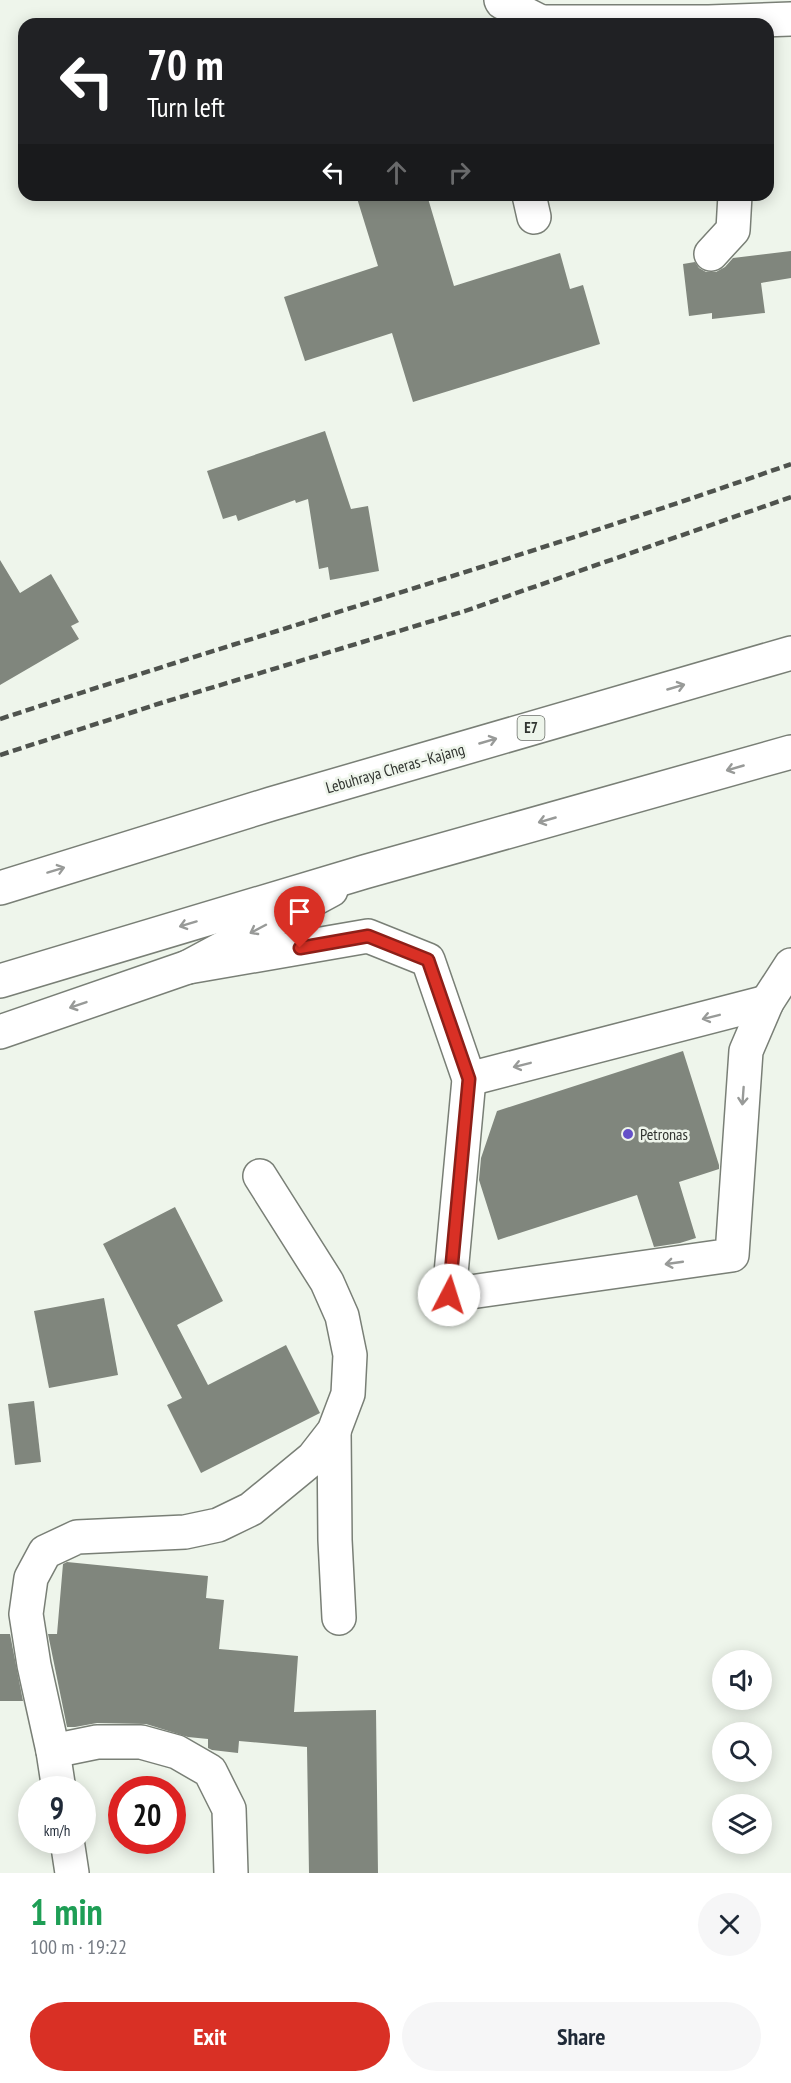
<!DOCTYPE html>
<html lang="en">
<head>
<meta charset="utf-8">
<style>
  :root { --surface:#fff; --page:#f6f6f7; --text:#1f2937; --muted:#747a83; --accent:#d93025 }
  body { margin:0; font-family:"PT Sans Narrow",sans-serif; background:var(--page); color:var(--text); height:100vh; display:flex; flex-direction:column; font-size:22px; white-space:nowrap }
  * { box-sizing:border-box; margin:0 }
  p { font-size:20px; color:var(--muted) }
  .icon { flex:none; width:33px; height:33px; fill:none; stroke:currentColor; stroke-width:2; stroke-linecap:round; stroke-linejoin:round }
  .map { position:relative; height:1873px; overflow:hidden }
  .sheet { display:flex; flex-direction:column; background:var(--surface); flex:1 }
  .sheet>* { flex:none }
  .banner { position:absolute; left:18px; top:18px; width:756px; height:183px; border-radius:18px; box-shadow:0 3px 15px #0003; background:#202124; color:#fff; overflow:hidden }
  .tools { position:absolute; left:712px; top:1650px; display:grid; gap:12px }
  .tools a { display:grid; place-items:center; width:60px; height:60px; border-radius:50%; background:var(--surface); box-shadow:0 3px 15px #0003; font-size:30px }
  .speed { position:absolute; left:18px; top:1776px; display:flex; gap:12px; font-size:30px; font-weight:700; text-align:center }
  .speed>* { display:grid; place-content:center; width:78px; height:78px; border-radius:50%; background:var(--surface); box-shadow:0 3px 15px #0003; line-height:1 }
  .speed small { font-size:15px; font-weight:400 }
  .speed .limit { border:9px solid #d22; background:#fff; color:#111 }
  .pin { position:absolute; display:grid; place-items:center; width:51px; height:51px; color:#fff; margin:-62px -26px; border-radius:50% 50% 50% 0; rotate:-45deg; box-shadow:0 0 6px #0007 }
  .pin .icon { rotate:45deg }
  .me { position:absolute; width:66px; margin:-33px; rotate:5deg; stroke-linejoin:round; filter:drop-shadow(0 0 4px #0008) }
  .turn { display:flex; align-items:center; gap:21px; height:126px; padding:0 30px; font-size:27px }
  .turn .icon { width:78px; height:78px; stroke-width:2.5 }
  .turn b { display:block; font-size:42px; line-height:51px }
  .lanes { display:flex; align-items:center; height:57px; padding:0 30px; background:#0003; justify-content:center; gap:30px; direction:ltr }
  .lanes .off { opacity:.35 }
  .round { display:grid; place-items:center; flex:none; width:63px; height:63px; border-radius:32px; background:var(--page) }
  .headline { display:flex; align-items:center; justify-content:space-between; height:102px; padding:0 30px }
  h1 { font-size:36px; font-weight:600; line-height:45px; color:#1e9e55 }
  .button { display:flex; gap:12px; margin-top:auto; padding:12px 30px }
  .button a { flex:1; height:69px; border-radius:36px; background:var(--accent); color:#fff; font-size:24px; font-weight:600; line-height:69px; text-align:center }
  .button a+a { background:var(--page); color:var(--text) }
  .map>svg:first-child { display:block }
  .building { fill:#80867d }
  .lines { fill:none; stroke-linecap:round; stroke-linejoin:round }
  .minor-casing { stroke:#797f76; stroke-width:36 }
  .highway-casing { stroke:#797f76; stroke-width:36 }
  .minor { stroke:#fff; stroke-width:33 }
  .highway { stroke:#fff; stroke-width:33 }
  .rail { stroke:#4f534e; stroke-width:4.5; stroke-dasharray:9 4.5; stroke-linecap:butt }
  .oneway { stroke:#989a98 }
  .route-casing { stroke:#8d1f18; stroke-width:15 }
  .route { stroke:#d93025; stroke-width:10 }
  .poi-dot { fill:#6451c9; stroke:#eef5eb; stroke-width:2 }
  .labels { text-anchor:middle; stroke-width:5; stroke-linejoin:round; paint-order:stroke }
  .shield { fill:#eef5eb; stroke:#6a6e68; stroke-width:1.5 }
  .shield-label { font-size:15px; font-weight:bold; fill:#313430 }
  .street-label { font-size:16px; fill:#313430; stroke:#eef5eb }
  .poi-label { font-size:16px; fill:#313430; stroke:#eef5eb; text-anchor:start }
</style>
</head>
<body>
<div class="map">
<svg width="791" height="1873" viewBox="0 0 791 1873">
  <rect width="100%" height="100%" fill="#eef5eb"/>
  <g class="building">
    <path d="M 356,195 L 427,195 L 454,286 L 560,253 L 570,289 L 583,285 L 600,344 L 413,402 L 392,333 L 305,361 L 284,297 L 378,266 Z"/>
    <path d="M 791,251 L 791,278 L 761,283 L 765,313 L 712,319 L 712,313 L 689,316 L 683,264 L 695,262 L 699,268 L 706,272 L 716,272 L 725,267 L 733,258 Z"/>
    <path d="M 325,431 L 351,509 L 368,506 L 379,571 L 330,580 L 328,567 L 319,569 L 308,499 L 296,503 L 295,500 L 238,521 L 236,515 L 223,519 L 207,471 Z"/>
    <path d="M 0,560 L 20,593 L 51,574 L 79,622 L 71,626 L 79,639 L 0,685 Z"/>
    <path d="M 683,1051 L 719,1165 L 719,1169 L 679,1182 L 696,1238 L 680,1243 L 654,1247 L 637,1195 L 498,1240 L 479,1180 L 481,1158 L 497,1111 Z"/>
    <path d="M 175,1207 L 223,1301 L 177,1325 L 208,1385 L 286,1345 L 320,1413 L 201,1473 L 167,1405 L 182,1398 L 103,1244 Z"/>
    <path d="M 104,1298 L 118,1375 L 49,1388 L 34,1311 Z"/>
    <path d="M 34,1401 L 41,1462 L 15,1465 L 8,1404 Z"/>
    <path d="M 67,1562 L 208,1576 L 206,1598 L 224,1600 L 219,1649 L 298,1656 L 294,1712 L 376,1710 L 378,1873 L 309,1873 L 307,1747 L 239,1741 L 238,1753 L 212,1750 L 208,1748 L 208,1739 L 188,1737 L 146,1724 L 97,1723 L 75,1727 L 67,1727 L 48,1634 L 57,1634 L 63,1564 Z"/>
    <path d="M 0,1634 L 10,1634 L 23,1701 L 0,1701 Z"/>
  </g>
  <g class="lines">
    <defs>
      <g id="minor">
        <path d="M 501,0 L 502,2 L 541,22 L 539,24"/>
        <path d="M 541,22 L 709,22 L 791,19"/>
        <path d="M 529,195 L 534,217"/>
        <path d="M 711,254 L 733,230 L 735,195"/>
        <path d="M 188,967 L 368,936 L 428,960 L 469,1079 L 449,1295 L 732,1255 L 746,1051 L 767,1002 L 791,965"/>
        <path d="M 0,1032 L 188,967 L 331,890"/>
        <path d="M 469,1079 L 767,1002"/>
        <path d="M 334,1431 L 335,1540 L 339,1618"/>
        <path d="M 53,1751 L 97,1742 L 141,1742 L 177,1752 L 210,1771 L 229,1809 L 231,1873"/>
        <path d="M 59,1790 L 53,1751 L 34,1665 L 26,1614 L 31,1578 L 45,1552 L 77,1537 L 185,1532 L 218,1525 L 251,1509 L 313,1458 L 334,1431 L 348,1394 L 350,1355 L 342,1316 L 327,1282 L 260,1176"/>
        <path d="M 67,1840 L 72,1873"/>
      </g>
      <g id="highway">
        <path d="M 0,888 L 271,804 L 791,653"/>
        <path d="M 0,981 L 364,872 L 791,752"/>
      </g>
    </defs>
    <use href="#minor" class="minor-casing"/>
    <use href="#highway" class="highway-casing"/>
    <use href="#minor" class="minor"/>
    <use href="#highway" class="highway"/>
    <g class="rail">
      <path d="M 0,719 C 263,633 530,556 791,464"/>
      <path d="M 0,755 L 161,703 L 465,611 L 791,497"/>
    </g>
  </g>
  <defs><path id="oneway-shaft" d="M-6 0H5M1.5-3L5.5 0L1.5 3" fill="none" stroke-width="1.6" stroke-linecap="round" stroke-linejoin="round" transform="scale(1.5)"/></defs>
  <g class="oneway">
    <use href="#oneway-shaft" transform="translate(676 687) rotate(-16)"/>
    <use href="#oneway-shaft" transform="translate(488 741) rotate(-16)"/>
    <use href="#oneway-shaft" transform="translate(735 768) rotate(164)"/>
    <use href="#oneway-shaft" transform="translate(547 820) rotate(164)"/>
    <use href="#oneway-shaft" transform="translate(56 870) rotate(-17)"/>
    <use href="#oneway-shaft" transform="translate(188 924) rotate(163)"/>
    <use href="#oneway-shaft" transform="translate(258 929) rotate(152)"/>
    <use href="#oneway-shaft" transform="translate(78 1005) rotate(161)"/>
    <use href="#oneway-shaft" transform="translate(711 1017) rotate(166)"/>
    <use href="#oneway-shaft" transform="translate(522 1065) rotate(166)"/>
    <use href="#oneway-shaft" transform="translate(743 1096) rotate(94)"/>
    <use href="#oneway-shaft" transform="translate(674 1263) rotate(172)"/>
  </g>
  <g class="lines">
    <defs>
      <path id="route" d="M 300,948 L 368,936 L 428,960 L 469,1079 L 449,1295"/>
    </defs>
    <use href="#route" class="route-casing"/>
    <use href="#route" class="route"/>
  </g>
  <circle class="poi-dot" cx="628" cy="1134" r="6"/>
  <g class="labels">
    <rect class="shield" x="517.5" y="716" width="27" height="24" rx="4.5"/>
    <g class="shield-label">
      <text x="531" y="733">E7</text>
    </g>
    <g class="street-label">
      <text transform="translate(395 768) rotate(-16)" y="6">Lebuhraya Cheras–Kajang</text>
    </g>
    <g class="poi-label">
      <text x="640" y="1140">Petronas</text>
    </g>
  </g>
</svg>
<div class="tools">
<a><svg class="icon" aria-label="sound" viewBox="0 0 24 24"><path d="M4 9h4l5-4v14l-5-4H4zM17 9q2 3 0 6"/></svg></a>
<a><svg class="icon" aria-label="search" viewBox="0 0 24 24"><circle cx="10" cy="10" r="6"/><path d="M15 15l6 6"/></svg></a>
<a><svg class="icon" aria-label="layers" viewBox="0 0 24 24"><path d="M12 4l9 5-9 5-9-5zM3 14l9 5 9-5"/></svg></a>
</div>
<div class="speed"><div>9<small>km/h</small></div><div class="limit">20</div></div>
<div class="pin" style="left:300px;top:948px;background:#d93025"><svg class="icon" aria-label="arrive" viewBox="0 0 24 24"><path d="M6 21V4h12l-3 4 3 4H6"/></svg></div>
<svg class="me" style="left:449px;top:1295px" viewBox="-20 -20 40 40"><circle r="19" fill="#fff"/><path d="M0-13L10 11 0 6-10 11z" fill="#d93025"/></svg>
<div class="banner">
<div class="turn"><svg class="icon" aria-label="left" viewBox="0 0 24 24"><path d="M17 20v-9H6M10 6l-5 5 5 5"/></svg><div><b>70 m</b>Turn left</div></div>
<div class="lanes"><svg class="icon" aria-label="left" viewBox="0 0 24 24"><path d="M17 20v-9H6M10 6l-5 5 5 5"/></svg><svg class="icon off" aria-label="ahead" viewBox="0 0 24 24"><path d="M12 20V5M6 11l6-6 6 6"/></svg><svg class="icon off" aria-label="right" viewBox="0 0 24 24"><path d="M7 20v-9h11M14 6l5 5-5 5"/></svg></div>
</div>
</div>
<section class="sheet">
<div class="headline"><div><h1>1 min</h1><p>100 m · 19:22</p></div><a class="round"><svg class="icon" aria-label="close" viewBox="0 0 24 24"><path d="M6 6l12 12M18 6L6 18"/></svg></a></div>
<div class="button"><a>Exit</a><a>Share</a></div>
</section>
</body>
</html>
